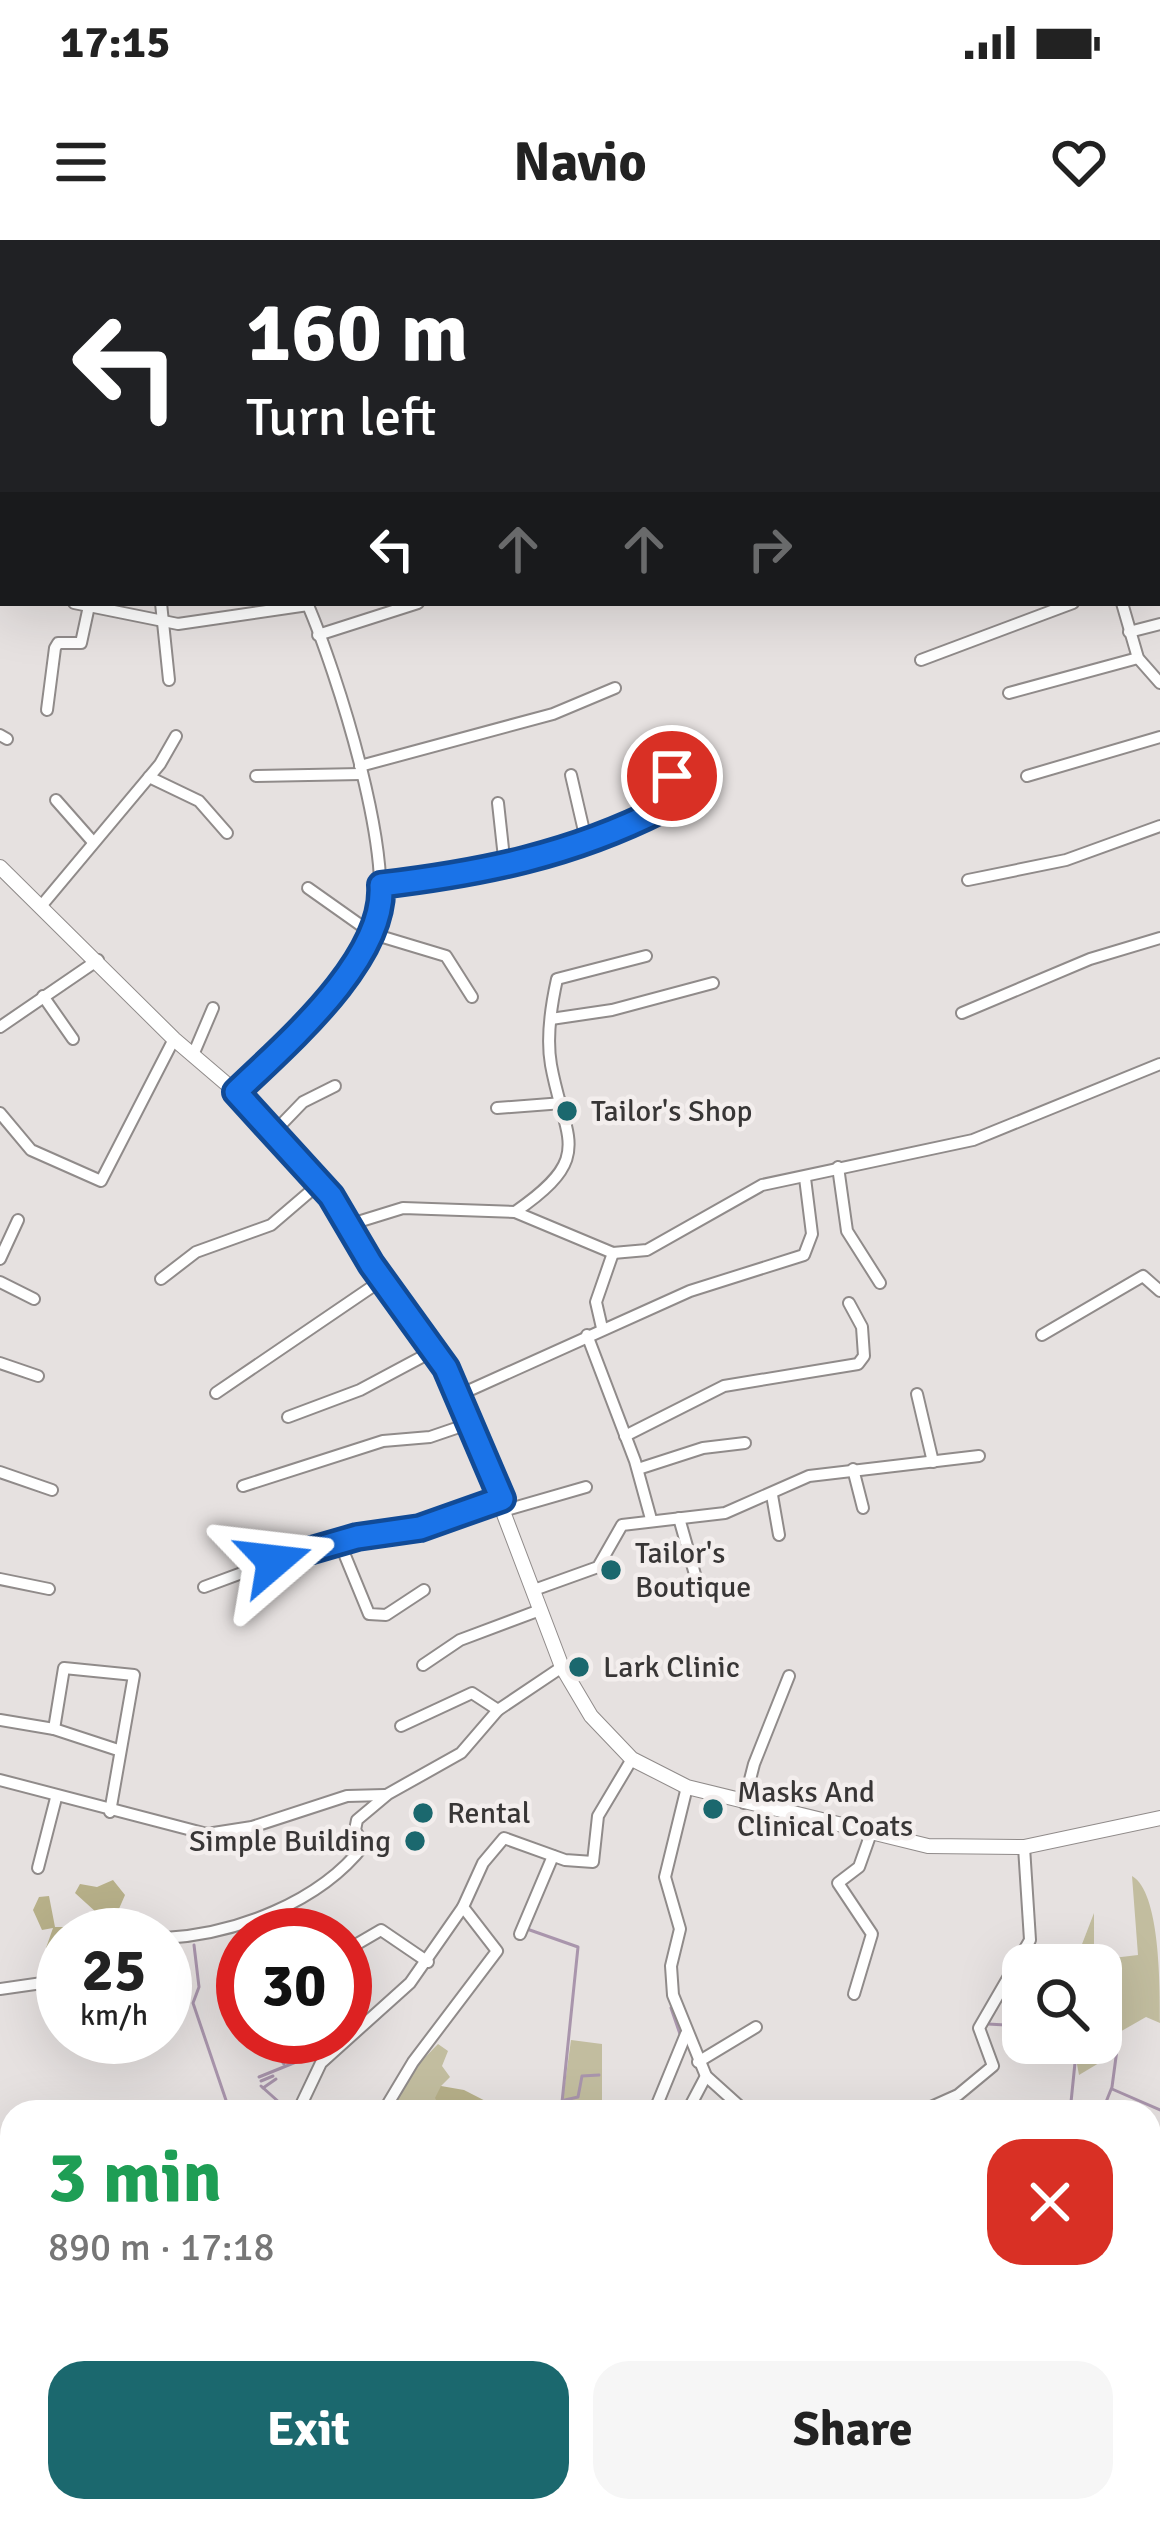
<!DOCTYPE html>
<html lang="en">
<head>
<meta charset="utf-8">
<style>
  :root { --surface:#fff; --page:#f6f6f6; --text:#222; --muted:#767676; --accent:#1b686e }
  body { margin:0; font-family:Signika,sans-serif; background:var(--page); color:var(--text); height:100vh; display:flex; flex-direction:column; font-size:45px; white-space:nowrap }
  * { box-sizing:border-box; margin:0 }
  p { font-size:39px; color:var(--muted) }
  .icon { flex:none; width:66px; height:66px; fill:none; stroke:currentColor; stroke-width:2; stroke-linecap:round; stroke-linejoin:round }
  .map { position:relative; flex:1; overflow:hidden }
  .panel { position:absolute; left:0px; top:1860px; width:1161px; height:423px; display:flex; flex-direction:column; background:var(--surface); border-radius:36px 36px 0 0; box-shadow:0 12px 48px #0002 }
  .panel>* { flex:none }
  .top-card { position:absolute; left:0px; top:0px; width:1161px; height:366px; box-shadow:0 12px 48px #0002; background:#202124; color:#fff; overflow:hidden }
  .buttons { position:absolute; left:1002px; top:1704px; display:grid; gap:24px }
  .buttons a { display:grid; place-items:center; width:120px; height:120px; border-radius:24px; background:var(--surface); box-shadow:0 12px 48px #0002; font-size:60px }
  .speed { position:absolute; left:36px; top:1668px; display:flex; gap:24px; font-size:60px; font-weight:700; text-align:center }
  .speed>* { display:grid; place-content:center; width:156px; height:156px; border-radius:50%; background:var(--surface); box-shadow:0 12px 48px #0002; line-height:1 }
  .speed small { font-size:30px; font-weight:400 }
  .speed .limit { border:18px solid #d22; background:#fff; color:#111 }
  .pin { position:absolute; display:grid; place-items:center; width:102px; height:102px; color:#fff; margin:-51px; border:6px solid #fff; border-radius:50%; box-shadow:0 3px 12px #0007 }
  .me { position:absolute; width:132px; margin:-66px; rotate:73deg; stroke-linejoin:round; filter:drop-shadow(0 0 9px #0008) }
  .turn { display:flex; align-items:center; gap:42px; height:252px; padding:0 48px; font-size:54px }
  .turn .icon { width:156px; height:156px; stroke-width:2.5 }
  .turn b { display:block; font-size:84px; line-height:102px }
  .lanes { display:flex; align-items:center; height:114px; padding:0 48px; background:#0003; justify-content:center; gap:60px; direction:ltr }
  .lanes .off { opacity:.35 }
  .round { display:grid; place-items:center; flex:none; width:126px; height:126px; border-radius:36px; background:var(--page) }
  .head { display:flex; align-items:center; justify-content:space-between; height:204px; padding:0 48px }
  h1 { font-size:72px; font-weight:700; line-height:90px; color:#1e9e55 }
  .cta { display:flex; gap:24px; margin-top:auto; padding:24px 48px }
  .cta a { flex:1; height:138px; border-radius:36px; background:var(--accent); color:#fff; font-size:48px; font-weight:700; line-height:138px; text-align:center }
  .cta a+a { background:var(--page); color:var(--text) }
  .status { display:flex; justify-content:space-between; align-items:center; height:84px; padding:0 60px; background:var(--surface); direction:ltr }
  .status svg { height:33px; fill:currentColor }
  header { display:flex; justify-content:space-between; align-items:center; height:156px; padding:0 48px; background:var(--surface); font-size:54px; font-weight:700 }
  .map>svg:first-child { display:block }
  .green { fill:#c2bd9f }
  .forest { fill:#b7b089 }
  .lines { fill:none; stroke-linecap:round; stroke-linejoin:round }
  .stream { stroke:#a995ac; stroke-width:3 }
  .street-casing { stroke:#908b8a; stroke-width:14 }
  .secondary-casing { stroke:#908b8a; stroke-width:16 }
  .street { stroke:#fff; stroke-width:10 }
  .secondary { stroke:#fff; stroke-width:14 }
  .route-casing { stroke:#114b97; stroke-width:30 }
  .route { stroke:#1a73e8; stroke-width:21 }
  .poi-dot { fill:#1b686e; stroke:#f3eeed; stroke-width:4.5 }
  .labels { text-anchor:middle; stroke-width:9; stroke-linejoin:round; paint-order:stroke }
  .poi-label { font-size:30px; fill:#383636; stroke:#f3eeed; text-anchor:start }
</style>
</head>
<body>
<div class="status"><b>17:15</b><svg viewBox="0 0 49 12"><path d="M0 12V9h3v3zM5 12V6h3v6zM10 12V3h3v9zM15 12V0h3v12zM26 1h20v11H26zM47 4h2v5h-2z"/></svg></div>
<header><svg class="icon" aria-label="menu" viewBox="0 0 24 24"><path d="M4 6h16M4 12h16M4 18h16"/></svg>Navio<svg class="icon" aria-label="heart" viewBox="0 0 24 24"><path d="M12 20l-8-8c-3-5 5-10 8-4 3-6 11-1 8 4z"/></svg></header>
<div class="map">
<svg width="1160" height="2282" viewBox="0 0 1160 2282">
  <rect width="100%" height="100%" fill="#e6e1e0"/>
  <g class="green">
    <path d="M 1132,1636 C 1160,1652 1160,1743 1160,1783 L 1146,1777 L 1111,1797 L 1104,1820 L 1079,1835 L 1073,1803 L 1101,1803 L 1101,1725 L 1074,1725 L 1094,1673 L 1094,1715 L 1106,1710 L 1113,1718 L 1138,1715 Z"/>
    <path d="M 571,1800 L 602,1804 L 602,1872 L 561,1872 Z"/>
    <path d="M 438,1804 L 448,1811 L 442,1826 L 450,1837 L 441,1846 L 460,1872 L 418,1872 L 396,1863 L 387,1872 L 411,1832 Z"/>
    <path d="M 0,2177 L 12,2182 L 12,2264 L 0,2256 Z"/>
    <path d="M 171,2271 L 267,2271 L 249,2277 L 251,2282 L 135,2282 Z"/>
    <path d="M 279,2271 L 604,2271 L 595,2282 L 289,2282 Z"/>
    <path d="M 669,2271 L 810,2271 L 805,2282 L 670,2282 Z"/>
    <path d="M 832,2271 L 1075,2271 L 1068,2282 L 829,2282 Z"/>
  </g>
  <g class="forest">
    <path d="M 113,1640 L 125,1655 L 115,1678 L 97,1673 L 75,1653 L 80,1644 L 97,1647 Z"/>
    <path d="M 49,1656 L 55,1687 L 112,1687 L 118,1695 L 63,1695 L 63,1712 L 46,1708 L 53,1688 L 42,1690 L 33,1670 L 39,1657 Z"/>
    <path d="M 441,1846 L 464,1850 L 507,1872 L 443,1872 L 435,1858 Z"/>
  </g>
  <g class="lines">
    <g class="stream">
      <path d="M 527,1689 L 578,1707 L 561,1872"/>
      <path d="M 194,1705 L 199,1747 L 193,1763 L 230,1872"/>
      <path d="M 671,1768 L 680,1794"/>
      <path d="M 988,1784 L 1023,1786"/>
      <path d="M 270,1806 L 284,1824"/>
      <path d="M 259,1837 L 301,1820 L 290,1802"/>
      <path d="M 261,1841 L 273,1836"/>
      <path d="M 261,1846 L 290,1872"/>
      <path d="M 263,1848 L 276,1839"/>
      <path d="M 1112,1849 L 1160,1870"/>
      <path d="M 565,1860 L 578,1857 L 582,1836 L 599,1835"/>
      <path d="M 1070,1872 L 1077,1803"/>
      <path d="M 1076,1872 L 1104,1865 L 1133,1872"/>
      <path d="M 1102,1872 L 1112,1847 L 1120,1787"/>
      <path d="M 1149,1882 L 1154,1885 L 1151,1905"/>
      <path d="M 629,2271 L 629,2282"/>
      <path d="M 635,2271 L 635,2282"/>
      <path d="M 640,2271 L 654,2282"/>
      <path d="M 650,2271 L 658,2278"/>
      <path d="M 658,2271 L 659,2271"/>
      <path d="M 669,2271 L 670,2282"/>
      <path d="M 273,2272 L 281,2282"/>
      <path d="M 257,2275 L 264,2282"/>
      <path d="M 261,2275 L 269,2282"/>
      <path d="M 271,2276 L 275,2282"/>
      <path d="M 253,2278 L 258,2282"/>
      <path d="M 283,2282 L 296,2274 L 308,2282"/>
      <path d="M 595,2282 L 604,2271"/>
      <path d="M 618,2282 L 622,2271"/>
      <path d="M 658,2282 L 664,2271"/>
    </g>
    <defs>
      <g id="street">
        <path d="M 161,0 L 163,3"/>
        <path d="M 770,3 L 777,0"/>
        <path d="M 926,3 L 932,0"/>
        <path d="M 0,14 L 3,17"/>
        <path d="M 1158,44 L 1160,43"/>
        <path d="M 1158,102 L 1160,101"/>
        <path d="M 1158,270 L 1160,268"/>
        <path d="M 1158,300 L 1160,303"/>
        <path d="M 1158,338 L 1160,335"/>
        <path d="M 0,347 L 3,347"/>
        <path d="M 74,363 L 178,384 L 308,365"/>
        <path d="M 161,363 L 169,440"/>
        <path d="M 1122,363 L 1138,418 L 1160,443"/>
        <path d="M 1129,392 L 1160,384"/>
        <path d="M 318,395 L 418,363"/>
        <path d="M 921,420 L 1073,363"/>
        <path d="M 1009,453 L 1138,418"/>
        <path d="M 47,470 L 55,408 L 58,403 L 81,403 L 89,366"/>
        <path d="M 0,495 L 7,499"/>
        <path d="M 360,526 L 553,474 L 615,448"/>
        <path d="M 571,535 L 587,604"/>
        <path d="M 256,536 L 361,534"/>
        <path d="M 1027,536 L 1160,497"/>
        <path d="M 149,537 L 199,561 L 227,593"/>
        <path d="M 56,560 L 93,602"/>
        <path d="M 498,563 L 505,627"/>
        <path d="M 968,640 L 1066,620 L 1160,586"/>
        <path d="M 381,645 C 482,633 571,615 662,569 L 676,530"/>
        <path d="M 308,648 L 373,694 L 446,716 L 472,757"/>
        <path d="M 42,665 L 160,524 L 176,496"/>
        <path d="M 43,756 L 73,799"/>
        <path d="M 962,773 L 1090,719 L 1160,698"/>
        <path d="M 551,779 L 612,770 L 713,743"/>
        <path d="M 0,787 L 98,720"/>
        <path d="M 193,815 L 213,768"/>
        <path d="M 236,852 C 276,814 353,742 374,693 C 401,630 335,427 307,363"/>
        <path d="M 497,868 L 563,863"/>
        <path d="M 0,873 L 31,910 L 101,941 L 174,799"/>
        <path d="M 274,892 L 303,862 L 335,846"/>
        <path d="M 838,927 L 847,991 L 880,1043"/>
        <path d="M 515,972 C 596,916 565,902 551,825 C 546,797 551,766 557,739 L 646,716"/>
        <path d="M 348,985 L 403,968 L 515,972 L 613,1013 L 647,1010 L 762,945 L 973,900 L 1160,824"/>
        <path d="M 0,1019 L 18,980"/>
        <path d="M 161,1039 L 196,1012 L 271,985 L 320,943"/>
        <path d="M 0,1042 L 34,1059"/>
        <path d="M 602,1088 L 596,1062 L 613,1013"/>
        <path d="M 587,1095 L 635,1221 L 651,1279"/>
        <path d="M 1042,1095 L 1143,1036 L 1160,1051"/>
        <path d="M 0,1123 L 38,1136"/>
        <path d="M 216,1153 L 382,1040"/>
        <path d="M 917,1154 L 933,1222"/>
        <path d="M 459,1155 L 690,1051 L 804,1015 L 812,994 L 805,938"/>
        <path d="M 288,1177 L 360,1150 L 433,1111"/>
        <path d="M 625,1196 L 724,1146 L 858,1124 L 864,1116 L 862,1087 L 849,1063"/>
        <path d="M 638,1229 L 703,1208 L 745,1203"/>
        <path d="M 853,1229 L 863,1268"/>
        <path d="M 0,1232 L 52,1250"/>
        <path d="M 243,1246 L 383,1201 L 430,1197 L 471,1183"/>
        <path d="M 772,1255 L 779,1295"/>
        <path d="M 506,1270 L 586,1247"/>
        <path d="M 679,1278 L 696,1338"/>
        <path d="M 339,1301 L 369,1374 L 386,1375 L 424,1350"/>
        <path d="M 0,1339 L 49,1349"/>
        <path d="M 204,1347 L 296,1313 L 420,1288 L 502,1259"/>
        <path d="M 534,1350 L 598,1327 L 622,1285 L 725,1273 L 809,1236 L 979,1216"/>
        <path d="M 423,1425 L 460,1400 L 540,1370"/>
        <path d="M 0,1480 L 54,1489 L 118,1510"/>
        <path d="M 401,1486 L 472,1453 L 498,1470"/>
        <path d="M 54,1489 L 64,1428 L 134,1435 L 110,1572"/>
        <path d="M 0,1540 L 207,1594 L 252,1587 L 347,1556 L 385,1555"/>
        <path d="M 687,1547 L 665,1637 L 680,1689 L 671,1726 L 673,1755 L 706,1836 L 746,1872"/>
        <path d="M 744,1563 L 754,1524 L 789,1436"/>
        <path d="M 38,1628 L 56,1558"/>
        <path d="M 520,1694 L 553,1616"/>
        <path d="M 165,1698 C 235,1694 319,1663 364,1605 L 355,1590 L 357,1580 L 388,1554 L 461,1513 L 498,1470 L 562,1427"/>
        <path d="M 345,1711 L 381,1690 L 428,1722"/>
        <path d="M 0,1749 L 63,1740"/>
        <path d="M 854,1754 L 872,1694 L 838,1643 L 859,1627 L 870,1596"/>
        <path d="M 698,1822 L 756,1787"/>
        <path d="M 301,1865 L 321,1823 L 410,1743 L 463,1667"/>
        <path d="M 383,1872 L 413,1822 L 497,1711 L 463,1667 L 483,1623 L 504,1598 L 565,1620 L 593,1622 L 598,1576 L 632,1519"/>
        <path d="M 654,1872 L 686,1794"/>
        <path d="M 687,1872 L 706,1836"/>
        <path d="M 920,1872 L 958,1855 L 993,1826 L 979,1788 L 1030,1700 L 1024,1607"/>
        <path d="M 0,1937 L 12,1938"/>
        <path d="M 0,2081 L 12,2084"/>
        <path d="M 0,2257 L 12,2266"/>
        <path d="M 18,2271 L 32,2282"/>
        <path d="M 45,2277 L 47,2271"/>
      </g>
      <path id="secondary" d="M 0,627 L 174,799 L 236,852 L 331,956 L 453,1140 L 562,1427 L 591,1476 L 632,1519 L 687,1547 L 928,1606 L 1024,1607 L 1160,1578"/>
    </defs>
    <use href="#street" class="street-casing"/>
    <use href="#secondary" class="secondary-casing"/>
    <use href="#street" class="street"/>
    <use href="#secondary" class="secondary"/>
  </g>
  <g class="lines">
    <defs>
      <path id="route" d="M 274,1321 L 357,1297 L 420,1288 L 502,1259 L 446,1128 L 371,1024 L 331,956 L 236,852 C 286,804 386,719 381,645 C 482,633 571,615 662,569 L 672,536"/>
    </defs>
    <use href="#route" class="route-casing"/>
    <use href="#route" class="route"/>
  </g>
  <g class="poi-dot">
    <circle cx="567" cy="871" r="12"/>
    <circle cx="611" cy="1330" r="12"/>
    <circle cx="579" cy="1427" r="12"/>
    <circle cx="713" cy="1569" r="12"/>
    <circle cx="423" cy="1573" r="12"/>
    <circle cx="415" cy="1601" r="12"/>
  </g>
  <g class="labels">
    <g class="poi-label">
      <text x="591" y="881">Tailor's Shop</text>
      <text x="635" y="1323">Tailor's<tspan x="635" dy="34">Boutique</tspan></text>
      <text x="603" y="1437">Lark Clinic</text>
      <text x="737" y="1562">Masks And<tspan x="737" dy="34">Clinical Coats</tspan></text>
      <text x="447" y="1583">Rental</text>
      <text x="391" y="1611" text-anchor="end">Simple Building</text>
    </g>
  </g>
</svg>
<div class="buttons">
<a><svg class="icon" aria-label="search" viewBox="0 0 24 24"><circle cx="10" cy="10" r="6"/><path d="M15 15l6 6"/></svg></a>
</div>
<div class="speed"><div>25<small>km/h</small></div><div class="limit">30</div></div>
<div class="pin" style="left:672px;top:536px;background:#d93025"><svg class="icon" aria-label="arrive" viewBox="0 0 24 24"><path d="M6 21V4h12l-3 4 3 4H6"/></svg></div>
<svg class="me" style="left:274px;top:1321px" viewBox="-20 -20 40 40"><path d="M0-17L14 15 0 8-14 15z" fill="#1a73e8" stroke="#fff" stroke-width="4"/></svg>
<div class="top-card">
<div class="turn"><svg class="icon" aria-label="left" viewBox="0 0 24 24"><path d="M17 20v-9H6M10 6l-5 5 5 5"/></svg><div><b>160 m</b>Turn left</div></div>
<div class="lanes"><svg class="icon" aria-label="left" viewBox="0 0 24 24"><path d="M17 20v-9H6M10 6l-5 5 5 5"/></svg><svg class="icon off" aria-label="ahead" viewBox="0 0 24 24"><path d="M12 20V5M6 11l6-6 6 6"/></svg><svg class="icon off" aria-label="ahead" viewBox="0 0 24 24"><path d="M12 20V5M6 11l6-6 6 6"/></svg><svg class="icon off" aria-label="right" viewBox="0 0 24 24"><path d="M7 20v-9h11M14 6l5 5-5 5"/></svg></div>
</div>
<section class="panel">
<div class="head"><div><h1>3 min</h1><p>890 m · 17:18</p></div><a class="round" style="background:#d93025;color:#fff"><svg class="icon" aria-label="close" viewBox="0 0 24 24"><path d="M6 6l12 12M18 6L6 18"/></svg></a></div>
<div class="cta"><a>Exit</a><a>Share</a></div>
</section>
</div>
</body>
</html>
